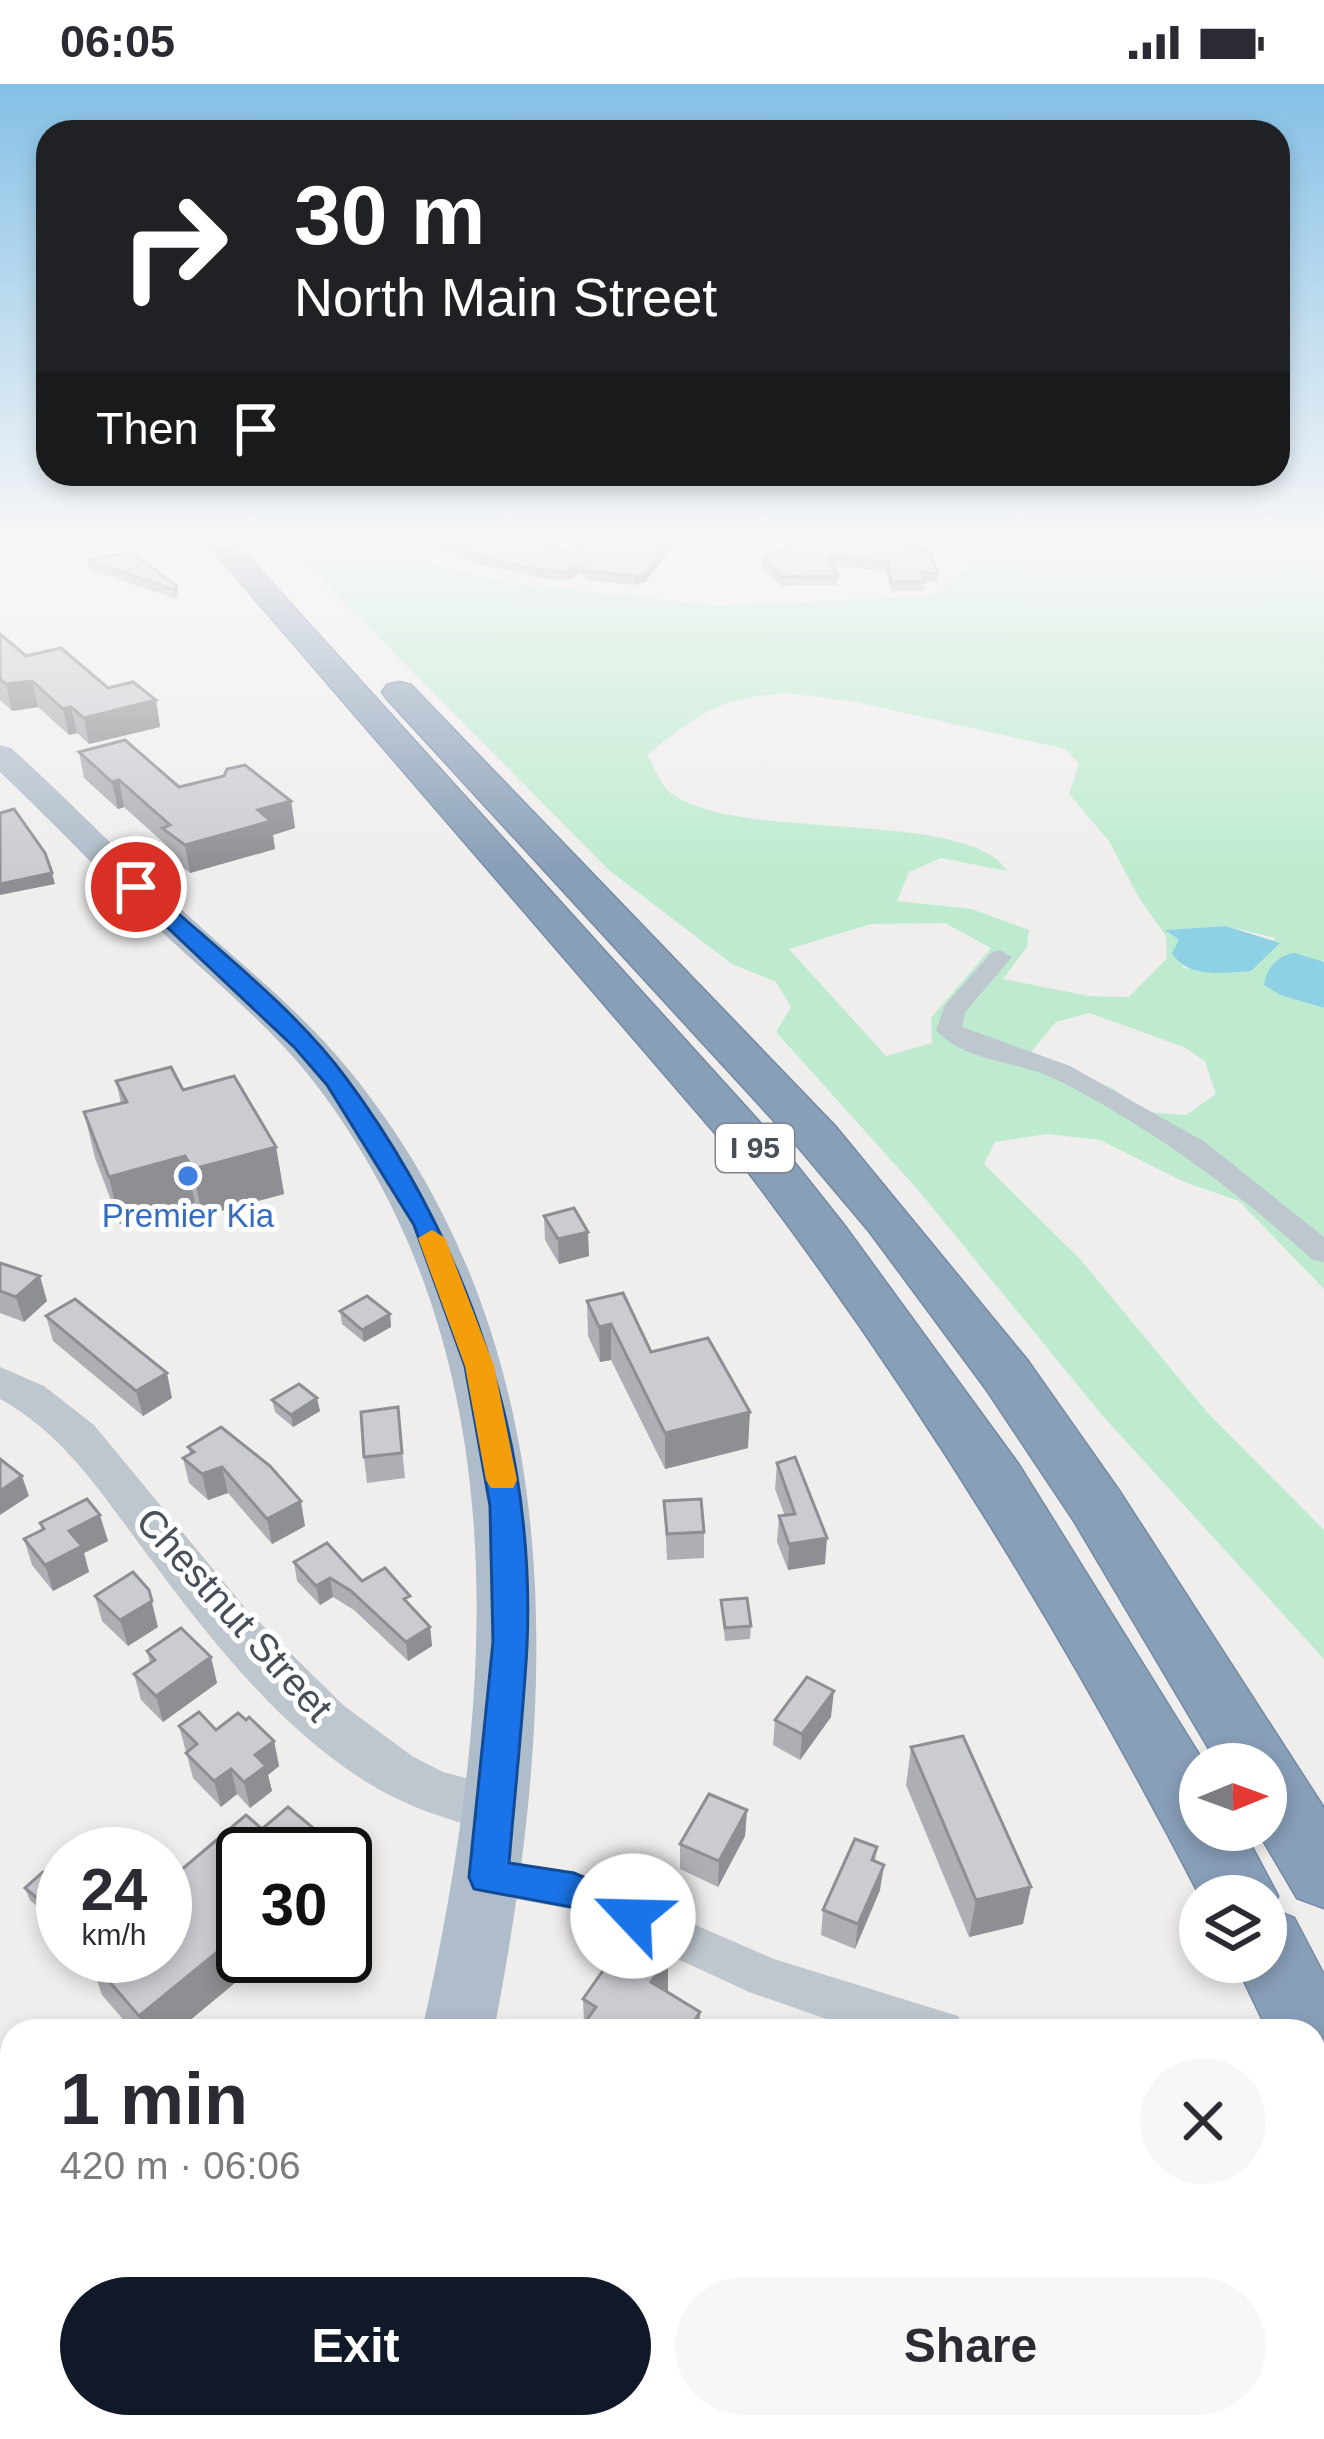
<!DOCTYPE html>
<html lang="en">
<head>
<meta charset="utf-8">
<style>
  :root { --surface:#fff; --page:#f7f7f7; --text:#2b2b33; --muted:#7c7c81; --accent:#111827 }
  body { margin:0; font-family:Helvetica,sans-serif; background:var(--page); color:var(--text); height:100vh; display:flex; flex-direction:column; font-size:45px; white-space:nowrap }
  * { box-sizing:border-box; margin:0 }
  p { font-size:39px; color:var(--muted) }
  .icon { flex:none; width:66px; height:66px; fill:none; stroke:currentColor; stroke-width:2; stroke-linecap:round; stroke-linejoin:round }
  .map { position:relative; flex:1; overflow:hidden }
  .drawer { position:absolute; left:0px; top:1935px; width:1326px; height:420px; display:flex; flex-direction:column; background:var(--surface); border-radius:36px 36px 0 0; box-shadow:0 6px 18px #0003 }
  .drawer>* { flex:none }
  .guide { position:absolute; left:36px; top:36px; width:1254px; height:366px; border-radius:36px; box-shadow:0 6px 18px #0003; background:#202124; color:#fff; overflow:hidden }
  .needle { width:78px; rotate:89deg }
  .tools { position:absolute; left:1179px; top:1659px; display:grid; gap:24px }
  .tools a { display:grid; place-items:center; width:108px; height:108px; border-radius:50%; background:var(--surface); box-shadow:0 6px 18px #0003; font-size:60px }
  .speed { position:absolute; left:36px; top:1743px; display:flex; gap:24px; font-size:60px; font-weight:700; text-align:center }
  .speed>* { display:grid; place-content:center; width:156px; height:156px; border-radius:50%; background:var(--surface); box-shadow:0 6px 18px #0003; line-height:1 }
  .speed small { font-size:30px; font-weight:400 }
  .speed .limit { border:6px solid #111; border-radius:18px; background:#fff; color:#111 }
  .pin { position:absolute; display:grid; place-items:center; width:102px; height:102px; color:#fff; margin:-51px; border:6px solid #fff; border-radius:50%; box-shadow:0 3px 12px #0007 }
  .me { position:absolute; width:132px; margin:-66px; rotate:294deg; stroke-linejoin:round; filter:drop-shadow(0 0 9px #0008) }
  .turn { display:flex; align-items:center; gap:42px; height:252px; padding:0 60px; font-size:54px }
  .turn .icon { width:156px; height:156px; stroke-width:2.5 }
  .turn b { display:block; font-size:84px; line-height:102px }
  .then { display:flex; align-items:center; height:114px; padding:0 60px; background:#0003; gap:24px; font-size:45px }
  .round { display:grid; place-items:center; flex:none; width:126px; height:126px; border-radius:63px; background:var(--page) }
  .head { display:flex; align-items:center; justify-content:space-between; height:204px; padding:0 60px }
  h1 { font-size:72px; font-weight:600; line-height:90px }
  .primary-button { display:flex; gap:24px; margin-top:auto; padding:24px 60px }
  .primary-button a { flex:1; height:138px; border-radius:72px; background:var(--accent); color:#fff; font-size:48px; font-weight:600; line-height:138px; text-align:center }
  .primary-button a+a { background:var(--page); color:var(--text) }
  .status { display:flex; justify-content:space-between; align-items:center; height:84px; padding:0 60px; background:var(--surface); direction:ltr }
  .status svg { height:33px; fill:currentColor }
  .map>svg:first-child { display:block }
  .green { fill:#beebd0; fill-rule:evenodd }
  .water { fill:#8fd1e4 }
  .lines { fill:none; stroke-linecap:round; stroke-linejoin:round }
  .motorway-casing { stroke:#748aa4; stroke-width:3 }
  .minor { fill:#bfc7ce; fill-rule:evenodd }
  .tertiary { fill:#bfc7ce; fill-rule:evenodd }
  .primary { fill:#afbcca; fill-rule:evenodd }
  .motorway { fill:#889fb8; fill-rule:evenodd }
  .wall { fill:#aeafb5 }
  .shaded-wall { fill:#8d8f93 }
  .building { fill:#caccd2; stroke:#8d8f93; stroke-width:3 }
  .route { fill:#1a73e8; stroke:#114b97; stroke-width:3 }
  .slow { fill:#f59e0b }
  .shop-dot { fill:#3f7fe0; stroke:#fff; stroke-width:4.5 }
  .labels { text-anchor:middle; stroke-width:10; stroke-linejoin:round; paint-order:stroke }
  .shield { fill:#fff; stroke:#7e848b; stroke-width:3 }
  .shield-label { font-size:30px; font-weight:bold; fill:#475059 }
  .shop-label { font-size:33px; fill:#366cbe; stroke:#fff }
  .near-street-label { font-size:39px; fill:#475059; stroke:#fff }
</style>
</head>
<body>
<div class="status"><b>06:05</b><svg viewBox="0 0 49 12"><path d="M0 12V9h3v3zM5 12V6h3v6zM10 12V3h3v9zM15 12V0h3v12zM26 1h20v11H26zM47 4h2v5h-2z"/></svg></div>
<div class="map">
<svg width="1324" height="2355" viewBox="0 0 1324 2355">
  <rect width="100%" height="100%" fill="#f0eded"/>
  <path class="green" d="M 283,457 L 344,457 L 504,498 L 722,522 L 932,512 L 960,490 L 971,470 L 877,457 L 1324,457 L 1324,878 L 1285,870 L 1264,900 L 1280,911 L 1324,924 L 1324,1205 L 1239,1117 L 1187,1099 L 1100,1056 L 1047,1050 L 995,1058 L 984,1080 L 1080,1175 L 1206,1327 L 1324,1446 L 1324,1575 L 1102,1331 L 918,1106 L 776,948 L 791,923 L 776,898 L 732,880 L 610,787 ZM 788,609 L 857,618 L 1065,665 L 1079,680 L 1069,710 L 1109,757 L 1139,814 L 1166,852 L 1167,874 L 1129,913 L 1089,912 L 1003,895 L 1027,863 L 1029,846 L 972,825 L 897,817 L 909,788 L 941,774 L 1007,787 C 969,724 739,759 672,710 C 661,702 654,682 647,671 C 702,628 717,614 788,609 ZM 945,839 L 991,864 L 931,934 L 932,959 L 886,972 L 789,865 L 871,840 ZM 1226,842 L 1275,854 L 1251,887 L 1183,884 L 1179,856 L 1165,846 ZM 1089,929 L 1184,963 L 1205,977 L 1216,1010 L 1186,1031 L 1146,1028 L 1114,1005 L 1031,968 L 1056,938 Z"/>
  <g class="water">
    <path d="M 1226,842 L 1280,859 L 1251,887 C 1224,889 1188,895 1172,869 L 1179,856 L 1165,846 Z"/>
    <path d="M 1295,869 L 1324,878 L 1324,924 L 1280,911 L 1264,901 C 1266,884 1279,870 1295,869 Z"/>
  </g>
  <g class="lines">
    <defs>
      <g id="motorway">
        <path d="M 205,457 L 234,457 L 782,1063 L 844,1141 L 1019,1381 L 1205,1680 L 1200,1680 L 1200,1746 L 1243,1746 L 1278,1812 L 1272,1825 L 1294,1834 L 1324,1891 L 1324,1980 L 1314,1984 L 1314,1947 L 1268,1947 L 1235,1878 L 1266,1878 L 1266,1812 L 1200,1812 C 1068,1557 920,1314 746,1085 Z"/>
        <path d="M 399,598 L 411,601 L 835,1042 L 1028,1277 L 1118,1405 L 1324,1724 L 1324,1824 L 1297,1814 L 1257,1746 L 1266,1746 L 1266,1680 L 1218,1680 L 1074,1437 L 986,1305 L 869,1147 L 799,1064 L 387,615 L 382,608 L 387,601 Z"/>
      </g>
    </defs>
    <use href="#motorway" class="motorway-casing"/>
    <g class="minor">
      <path d="M 1000,866 L 1012,873 L 966,927 L 962,943 L 1070,982 L 1205,1058 L 1324,1153 L 1324,1178 L 1313,1176 C 1234,1105 1151,1043 1055,995 C 1019,977 964,978 936,946 L 945,921 L 992,868 Z"/>
      <path d="M 488,1775 L 574,1788 L 774,1875 L 958,1932 L 965,1947 L 861,1947 L 749,1908 L 570,1825 L 473,1807 L 467,1794 L 473,1781 Z"/>
      <path d="M 1314,2005 L 1324,2007 L 1324,2053 L 1314,2051 Z"/>
    </g>
    <path class="tertiary" d="M 0,1283 L 44,1302 L 94,1341 L 246,1525 L 343,1621 L 412,1672 L 443,1688 L 516,1707 L 524,1723 L 516,1739 C 489,1749 463,1740 437,1731 C 313,1691 218,1566 143,1465 C 102,1410 63,1349 0,1315 Z"/>
    <g class="primary">
      <path d="M 0,661 L 11,664 L 34,685 C 87,735 138,787 192,835 C 245,884 303,929 349,986 C 577,1266 558,1614 494,1947 L 422,1947 C 493,1629 527,1279 317,1002 C 273,944 215,898 162,848 C 107,796 55,740 0,688 Z"/>
      <path d="M 301,2343 L 387,2343 L 383,2355 L 297,2355 Z"/>
    </g>
    <use href="#motorway" class="motorway"/>
  </g>
  <g class="wall">
    <path d="M 419,457 L 519,457 L 575,469 L 583,457 L 677,457 L 645,498 L 635,501 L 588,496 L 580,489 L 567,497 L 535,493 L 478,480 Z"/>
    <path d="M 800,457 L 938,489 L 937,497 L 925,498 L 924,507 L 891,507 L 886,487 L 833,482 L 838,492 L 837,501 L 782,502 L 761,485 L 762,476 Z"/>
    <path d="M 87,476 L 177,502 L 178,511 L 176,515 L 89,485 Z"/>
    <path d="M 0,550 L 26,572 L 108,604 L 156,616 L 160,643 L 89,660 L 77,649 L 69,651 L 38,623 L 12,627 L 0,616 Z"/>
    <path d="M 79,668 L 179,703 L 291,717 L 295,744 L 273,751 L 275,765 L 190,789 L 167,771 L 165,760 L 124,723 L 118,725 L 84,694 Z"/>
    <path d="M 116,997 L 183,1006 L 276,1063 L 284,1110 L 202,1132 L 195,1119 L 120,1140 L 95,1074 L 84,1028 L 121,1019 Z"/>
    <path d="M 544,1132 L 589,1172 L 559,1180 L 545,1156 Z"/>
    <path d="M 0,1179 L 47,1217 L 24,1238 L 0,1229 Z"/>
    <path d="M 587,1217 L 651,1268 L 748,1364 L 665,1385 L 611,1276 L 600,1278 L 588,1252 Z"/>
    <path d="M 340,1227 L 390,1230 L 391,1243 L 364,1258 L 342,1240 Z"/>
    <path d="M 46,1232 L 172,1314 L 143,1332 L 53,1257 Z"/>
    <path d="M 272,1316 L 320,1327 L 293,1343 L 275,1328 Z"/>
    <path d="M 398,1323 L 405,1394 L 367,1399 L 364,1373 Z"/>
    <path d="M 221,1343 L 305,1442 L 272,1460 L 228,1409 L 208,1416 L 189,1399 L 183,1374 L 190,1370 L 188,1363 Z"/>
    <path d="M 777,1379 L 825,1480 L 788,1486 L 777,1458 L 779,1432 L 785,1432 L 775,1405 Z"/>
    <path d="M 664,1417 L 704,1448 L 704,1474 L 667,1476 Z"/>
    <path d="M 40,1439 L 108,1457 L 84,1469 L 89,1488 L 53,1507 L 32,1481 L 24,1455 L 42,1446 Z"/>
    <path d="M 294,1478 L 362,1497 L 411,1523 L 430,1543 L 432,1562 L 408,1577 L 354,1526 L 333,1513 L 320,1521 L 297,1497 Z"/>
    <path d="M 95,1512 L 158,1543 L 128,1562 L 102,1537 Z"/>
    <path d="M 721,1516 L 751,1542 L 750,1555 L 725,1557 Z"/>
    <path d="M 147,1567 L 211,1573 L 217,1599 L 163,1638 L 141,1616 L 134,1590 L 150,1579 Z"/>
    <path d="M 831,1633 L 800,1676 L 773,1661 L 775,1636 Z"/>
    <path d="M 246,1636 L 274,1657 L 279,1682 L 268,1691 L 272,1707 L 250,1724 L 237,1710 L 221,1723 L 193,1694 L 179,1642 L 216,1646 Z"/>
    <path d="M 911,1663 L 1023,1840 L 969,1853 L 906,1701 Z"/>
    <path d="M 747,1726 L 745,1752 L 718,1803 L 680,1785 L 680,1760 Z"/>
    <path d="M 262,1745 L 318,1748 L 323,1770 L 243,1770 L 243,1872 L 284,1872 L 258,1897 L 248,1888 L 177,1947 L 133,1947 L 102,1911 L 89,1874 L 178,1805 L 174,1792 Z"/>
    <path d="M 877,1763 L 875,1777 L 880,1806 L 855,1865 L 821,1851 L 823,1826 Z"/>
    <path d="M 25,1804 L 61,1804 L 63,1819 L 48,1832 L 30,1816 Z"/>
    <path d="M 668,1875 L 668,1908 L 699,1947 L 582,1947 L 584,1940 L 583,1915 Z"/>
  </g>
  <g class="shaded-wall">
    <path d="M 670,457 L 677,457 L 645,498 L 635,501 L 635,492 Z"/>
    <path d="M 579,480 L 580,489 L 567,497 L 567,488 Z"/>
    <path d="M 32,597 L 38,623 L 12,627 L 6,600 Z"/>
    <path d="M 156,616 L 160,643 L 89,660 L 84,634 Z"/>
    <path d="M 71,623 L 77,649 L 69,651 L 63,625 Z"/>
    <path d="M 119,696 L 124,723 L 118,725 L 112,698 Z"/>
    <path d="M 291,717 L 295,744 L 273,751 L 275,765 L 190,789 L 185,761 L 258,726 Z"/>
    <path d="M 52,789 L 55,800 L 0,811 L 0,800 Z"/>
    <path d="M 276,1063 L 284,1110 L 202,1132 L 193,1085 Z"/>
    <path d="M 185,1072 L 195,1119 L 120,1140 L 109,1093 Z"/>
    <path d="M 588,1148 L 589,1172 L 559,1180 L 558,1155 Z"/>
    <path d="M 40,1192 L 47,1217 L 24,1238 L 16,1213 Z"/>
    <path d="M 390,1230 L 391,1243 L 364,1258 L 362,1246 Z"/>
    <path d="M 611,1240 L 611,1276 L 600,1278 L 599,1243 Z"/>
    <path d="M 167,1289 L 172,1314 L 143,1332 L 136,1307 Z"/>
    <path d="M 317,1314 L 320,1327 L 293,1343 L 291,1331 Z"/>
    <path d="M 750,1328 L 748,1364 L 665,1385 L 665,1349 Z"/>
    <path d="M 222,1383 L 228,1409 L 208,1416 L 202,1390 Z"/>
    <path d="M 22,1392 L 29,1412 L 0,1431 L 0,1407 Z"/>
    <path d="M 301,1417 L 305,1442 L 272,1460 L 267,1435 Z"/>
    <path d="M 100,1431 L 108,1457 L 84,1469 L 89,1488 L 53,1507 L 45,1481 L 69,1447 Z"/>
    <path d="M 827,1454 L 825,1480 L 788,1486 L 789,1460 Z"/>
    <path d="M 330,1494 L 333,1513 L 320,1521 L 316,1502 Z"/>
    <path d="M 149,1506 L 158,1543 L 128,1562 L 120,1536 Z"/>
    <path d="M 430,1543 L 432,1562 L 408,1577 L 406,1558 Z"/>
    <path d="M 211,1573 L 217,1599 L 163,1638 L 156,1612 Z"/>
    <path d="M 834,1607 L 831,1633 L 800,1676 L 802,1650 Z"/>
    <path d="M 274,1657 L 279,1682 L 268,1691 L 272,1707 L 250,1724 L 244,1698 L 255,1671 Z"/>
    <path d="M 231,1685 L 237,1710 L 221,1723 L 214,1697 Z"/>
    <path d="M 747,1726 L 745,1752 L 718,1803 L 719,1777 Z"/>
    <path d="M 318,1748 L 323,1770 L 294,1770 Z"/>
    <path d="M 884,1781 L 880,1806 L 855,1865 L 858,1840 Z"/>
    <path d="M 1031,1803 L 1023,1840 L 969,1853 L 976,1816 Z"/>
    <path d="M 61,1804 L 63,1819 L 48,1832 L 43,1819 Z"/>
    <path d="M 238,1851 L 248,1888 L 177,1947 L 144,1947 L 139,1932 Z"/>
    <path d="M 251,1872 L 284,1872 L 258,1897 Z"/>
    <path d="M 668,1875 L 668,1912 L 651,1898 Z"/>
    <path d="M 700,1928 L 699,1947 L 689,1947 Z"/>
  </g>
  <g class="building">
    <path d="M 440,457 L 519,457 L 575,469 L 583,457 L 670,457 L 645,490 L 635,492 L 588,487 L 579,480 L 567,488 L 534,485 L 478,472 Z"/>
    <path d="M 800,457 L 874,457 L 929,467 L 938,489 L 922,489 L 925,498 L 891,498 L 887,478 L 828,473 L 838,492 L 782,493 L 762,476 Z"/>
    <path d="M 131,468 L 177,502 L 175,506 L 87,476 Z"/>
    <path d="M 0,550 L 26,572 L 61,564 L 108,604 L 133,598 L 156,616 L 84,634 L 71,623 L 63,625 L 32,597 L 6,600 L 0,595 Z"/>
    <path d="M 125,656 L 179,703 L 224,692 L 227,685 L 245,681 L 291,717 L 258,726 L 271,737 L 185,761 L 162,744 L 170,741 L 119,696 L 112,698 L 79,668 Z"/>
    <path d="M 14,725 L 45,769 L 52,789 L 0,800 L 0,729 Z"/>
    <path d="M 171,983 L 183,1006 L 234,992 L 276,1063 L 193,1085 L 185,1072 L 109,1093 L 84,1028 L 127,1018 L 116,997 Z"/>
    <path d="M 574,1124 L 588,1148 L 558,1155 L 544,1132 Z"/>
    <path d="M 0,1179 L 40,1192 L 16,1213 L 0,1207 Z"/>
    <path d="M 623,1209 L 651,1268 L 708,1254 L 750,1328 L 665,1349 L 611,1240 L 599,1243 L 587,1217 Z"/>
    <path d="M 367,1212 L 390,1230 L 362,1246 L 340,1227 Z"/>
    <path d="M 75,1215 L 167,1289 L 136,1307 L 46,1232 Z"/>
    <path d="M 299,1300 L 317,1314 L 291,1331 L 272,1316 Z"/>
    <path d="M 398,1323 L 402,1369 L 364,1373 L 361,1328 Z"/>
    <path d="M 221,1343 L 270,1382 L 301,1417 L 267,1435 L 222,1383 L 202,1390 L 183,1374 L 194,1368 L 188,1363 Z"/>
    <path d="M 795,1373 L 827,1454 L 789,1460 L 779,1432 L 795,1430 L 777,1379 Z"/>
    <path d="M 0,1375 L 22,1392 L 0,1407 Z"/>
    <path d="M 87,1415 L 100,1431 L 69,1447 L 82,1462 L 45,1481 L 24,1455 L 44,1445 L 40,1439 Z"/>
    <path d="M 701,1415 L 704,1448 L 667,1450 L 664,1417 Z"/>
    <path d="M 327,1459 L 362,1497 L 385,1484 L 410,1512 L 404,1515 L 430,1543 L 406,1558 L 351,1507 L 330,1494 L 316,1502 L 294,1478 Z"/>
    <path d="M 133,1488 L 149,1506 L 152,1517 L 120,1536 L 95,1512 Z"/>
    <path d="M 747,1514 L 751,1542 L 725,1544 L 721,1516 Z"/>
    <path d="M 181,1544 L 211,1573 L 156,1612 L 134,1590 L 155,1576 L 147,1567 Z"/>
    <path d="M 807,1593 L 834,1607 L 802,1650 L 775,1636 Z"/>
    <path d="M 199,1628 L 216,1646 L 238,1629 L 246,1636 L 249,1633 L 274,1657 L 255,1671 L 266,1682 L 244,1698 L 231,1685 L 214,1697 L 186,1669 L 197,1660 L 179,1642 Z"/>
    <path d="M 963,1652 L 1031,1803 L 976,1816 L 911,1663 Z"/>
    <path d="M 709,1710 L 747,1726 L 719,1777 L 680,1760 Z"/>
    <path d="M 288,1723 L 318,1748 L 294,1770 L 243,1770 L 243,1855 L 238,1851 L 139,1932 L 89,1874 L 91,1872 L 165,1872 L 165,1815 L 183,1800 L 174,1792 L 246,1731 L 262,1745 Z"/>
    <path d="M 855,1755 L 877,1763 L 872,1776 L 884,1781 L 858,1840 L 823,1826 Z"/>
    <path d="M 43,1788 L 61,1804 L 43,1819 L 25,1804 Z"/>
    <path d="M 628,1851 L 668,1875 L 651,1898 L 700,1928 L 689,1945 L 692,1947 L 586,1947 L 581,1944 L 596,1923 L 583,1915 Z"/>
  </g>
  <linearGradient id="sky" x2="0" y2="1"><stop stop-color="#84c0e6"/><stop offset="0.58" stop-color="#f8f7f7"/><stop offset="1" stop-color="#f8f7f7" stop-opacity="0"/></linearGradient>
  <rect width="1324" height="787" fill="url(#sky)"/>
  <path class="route" d="M 129,798 L 143,798 C 209,859 293,922 346,994 C 467,1157 536,1357 527,1562 C 523,1634 515,1707 509,1779 L 574,1789 L 647,1820 L 652,1832 L 647,1845 L 633,1850 L 571,1823 L 474,1805 L 469,1793 L 493,1558 L 490,1422 L 465,1282 L 414,1141 L 327,1001 L 295,964 L 129,807 Z"/>
  <path class="slow" d="M 432,1146 L 445,1154 L 494,1282 L 517,1396 L 513,1404 L 491,1404 L 486,1396 L 465,1282 L 418,1154 Z"/>
  <circle class="shop-dot" cx="188" cy="1092" r="12"/>
  <g class="labels">
    <rect class="shield" x="716" y="1040" width="78" height="48" rx="9"/>
    <g class="shield-label">
      <text x="755" y="1074">I 95</text>
    </g>
    <g class="shop-label">
      <text x="188" y="1143">Premier Kia</text>
    </g>
    <g class="near-street-label">
      <text transform="translate(235 1530) rotate(48)" y="14">Chestnut Street</text>
    </g>
  </g>
</svg>
<div class="tools">
<a><svg class="needle" viewBox="-14 -14 28 28"><path d="M0-13l5 13h-10z" fill="#e53935"/><path d="M0 13l5-13h-10z" fill="#7c7c81"/></svg></a>
<a><svg class="icon" aria-label="layers" viewBox="0 0 24 24"><path d="M12 4l9 5-9 5-9-5zM3 14l9 5 9-5"/></svg></a>
</div>
<div class="speed"><div>24<small>km/h</small></div><div class="limit">30</div></div>
<div class="pin" style="left:136px;top:803px;background:#d93025"><svg class="icon" aria-label="arrive" viewBox="0 0 24 24"><path d="M6 21V4h12l-3 4 3 4H6"/></svg></div>
<svg class="me" style="left:633px;top:1832px" viewBox="-20 -20 40 40"><circle r="19" fill="#fff"/><path d="M0-13L10 11 0 6-10 11z" fill="#1a73e8"/></svg>
<div class="guide">
<div class="turn"><svg class="icon" aria-label="right" viewBox="0 0 24 24"><path d="M7 20v-9h11M14 6l5 5-5 5"/></svg><div><b>30 m</b>North Main Street</div></div>
<div class="then">Then<svg class="icon" aria-label="arrive" viewBox="0 0 24 24"><path d="M6 21V4h12l-3 4 3 4H6"/></svg></div>
</div>
<section class="drawer">
<div class="head"><div><h1>1 min</h1><p>420 m · 06:06</p></div><a class="round"><svg class="icon" aria-label="close" viewBox="0 0 24 24"><path d="M6 6l12 12M18 6L6 18"/></svg></a></div>
<div class="primary-button"><a>Exit</a><a>Share</a></div>
</section>
</div>
</body>
</html>
